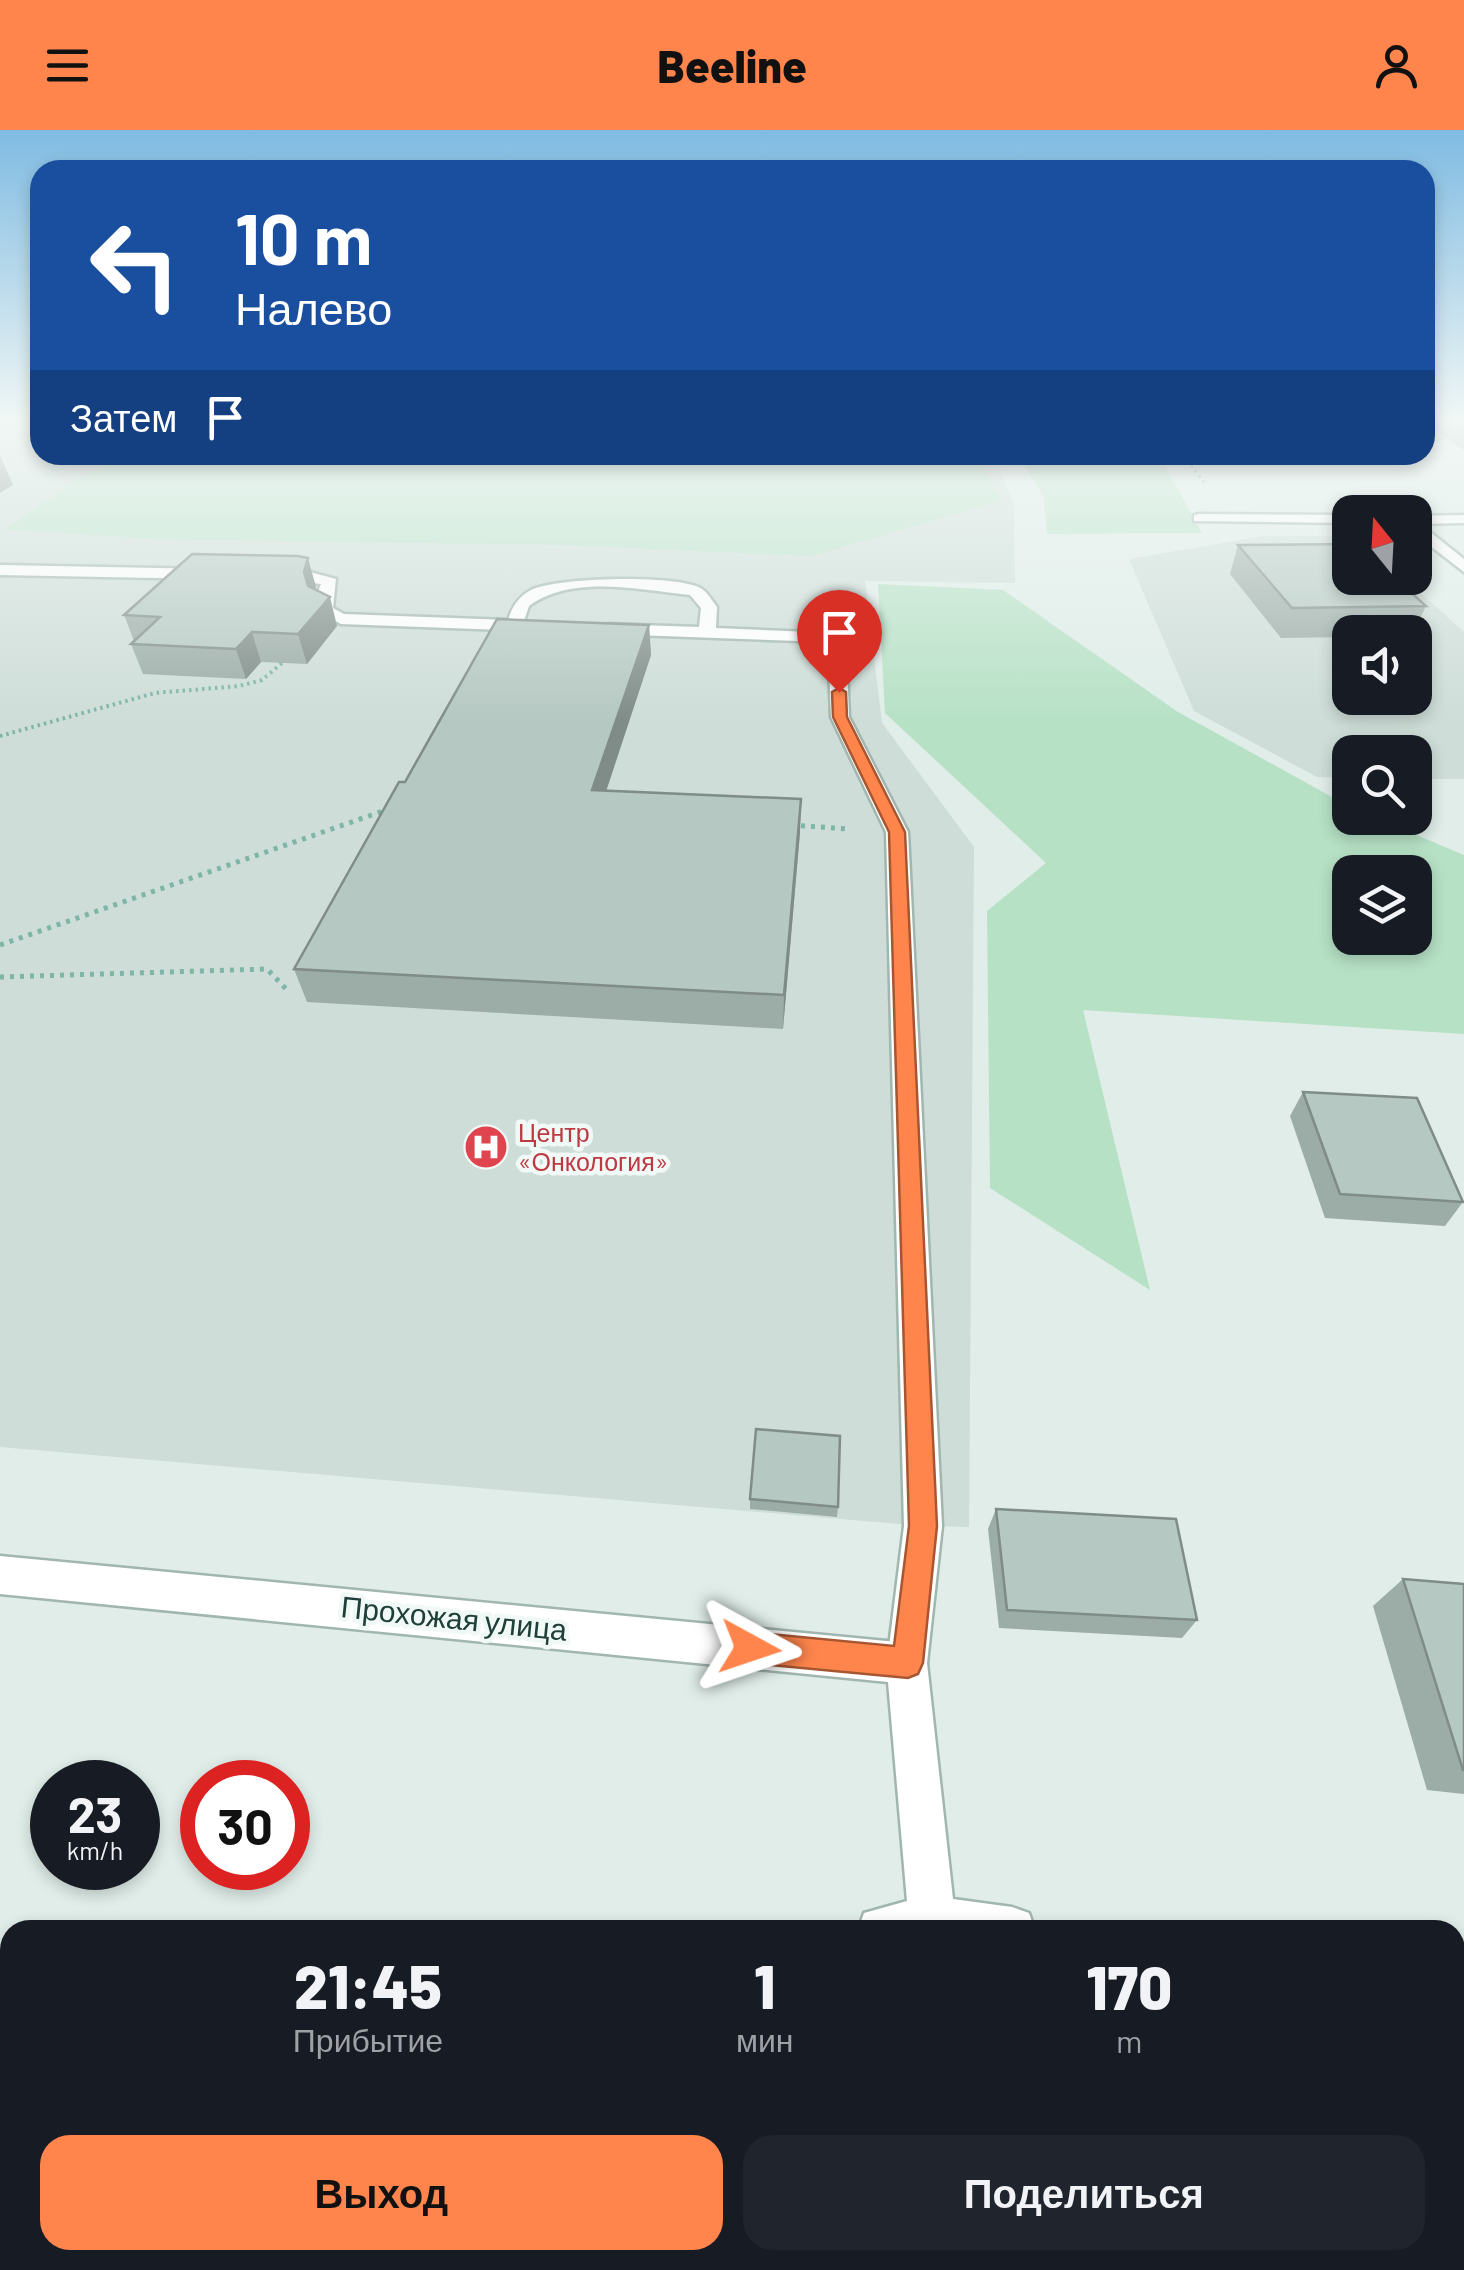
<!DOCTYPE html>
<html lang="ru">
<head>
<meta charset="utf-8">
<style>
  :root { --surface:#171b24; --page:#20242c; --text:#f1f3f6; --muted:#9ea1a6; --accent:#ff854c }
  body { margin:0; font-family:Barlow,sans-serif; background:var(--page); color:var(--text); height:100vh; display:flex; flex-direction:column; font-size:38px; white-space:nowrap }
  * { box-sizing:border-box; margin:0 }
  p { font-size:32px; color:var(--muted) }
  .icon { flex:none; width:55px; height:55px; fill:none; stroke:currentColor; stroke-width:2; stroke-linecap:round; stroke-linejoin:round }
  .map { position:relative; flex:1; overflow:hidden }
  .sheet { position:absolute; left:0px; top:1790px; width:1465px; height:350px; display:flex; flex-direction:column; background:var(--surface); border-radius:30px 30px 0 0; box-shadow:0 5px 15px #0003 }
  .sheet>* { flex:none }
  .guide { position:absolute; left:30px; top:30px; width:1405px; height:305px; border-radius:30px; box-shadow:0 5px 15px #0003; background:#1a4fa0; color:#fff; overflow:hidden }
  .needle { width:65px; rotate:342deg }
  .tools { position:absolute; left:1332px; top:365px; display:grid; gap:20px }
  .tools a { display:grid; place-items:center; width:100px; height:100px; border-radius:20px; background:var(--surface); box-shadow:0 5px 15px #0003; font-size:50px }
  .speed { position:absolute; left:30px; top:1630px; display:flex; gap:20px; font-size:50px; font-weight:700; text-align:center }
  .speed>* { display:grid; place-content:center; width:130px; height:130px; border-radius:50%; background:var(--surface); box-shadow:0 5px 15px #0003; line-height:1 }
  .speed small { font-size:25px; font-weight:400 }
  .speed .limit { border:15px solid #d22; background:#fff; color:#111 }
  .pin { position:absolute; display:grid; place-items:center; width:85px; height:85px; color:#fff; margin:-102px -42px; border-radius:50% 50% 50% 0; rotate:-45deg; box-shadow:0 0 10px #0007 }
  .pin .icon { rotate:45deg }
  .me { position:absolute; width:110px; margin:-55px; rotate:95deg; stroke-linejoin:round; filter:drop-shadow(0 0 8px #0008) }
  .turn { display:flex; align-items:center; gap:35px; height:210px; padding:0 40px; font-size:45px }
  .turn .icon { width:130px; height:130px; stroke-width:2.5 }
  .turn b { display:block; font-size:70px; line-height:85px }
  .then { display:flex; align-items:center; height:95px; padding:0 40px; background:#0003; gap:20px; font-size:38px }
  .eta { display:flex; justify-content:space-evenly; align-items:center; height:170px; text-align:center }
  .eta b { font-size:60px; font-weight:800; line-height:70px }
  .button { display:flex; gap:20px; margin-top:auto; padding:20px 40px }
  .button a { flex:1; height:115px; border-radius:30px; background:var(--accent); color:#111; font-size:40px; font-weight:800; line-height:115px; text-align:center }
  .button a+a { background:var(--page); color:var(--text) }
  header { display:flex; justify-content:space-between; align-items:center; height:130px; padding:0 40px; background:var(--accent); color:#111; font-size:45px; font-weight:800 }
  .map>svg:first-child { display:block }
  .built { fill:#ceddd7; fill-rule:evenodd }
  .green { fill:#b6e1c5; fill-rule:evenodd }
  .lines { fill:none; stroke-linecap:round; stroke-linejoin:round }
  .lane-casing { stroke:#a2b6b0; stroke-width:5 }
  .street-casing { stroke:#a2b6b0; stroke-width:5 }
  .path-far2 { stroke:#7db5a7; stroke-width:2.5; stroke-dasharray:2.5 4; stroke-linecap:butt }
  .path-far1 { stroke:#7db5a7; stroke-width:4; stroke-dasharray:2.5 4; stroke-linecap:butt }
  .path { stroke:#7db5a7; stroke-width:5; stroke-dasharray:4 6; stroke-linecap:butt }
  .lane { fill:#fff; fill-rule:evenodd }
  .street { fill:#fff; fill-rule:evenodd }
  .wall { fill:#9caca6 }
  .shaded-wall { fill:#7f8c87 }
  .building { fill:#b5c8c1; stroke:#7f8c87; stroke-width:2.5 }
  .route { fill:#ff854c; stroke:#a65631; stroke-width:2.5 }
  .labels { text-anchor:middle; stroke-width:9; stroke-linejoin:round; paint-order:stroke }
  .health-label { font-size:25px; fill:#be3a42; stroke:#f1f9f6; text-anchor:start }
  .near-street-label { font-size:30px; fill:#1f4039; stroke:#f1f9f6 }
</style>
</head>
<body>
<header><svg class="icon" aria-label="menu" viewBox="0 0 24 24"><path d="M4 6h16M4 12h16M4 18h16"/></svg>Beeline<svg class="icon" aria-label="person" viewBox="0 0 24 24"><circle cx="12" cy="8" r="4"/><path d="M4 21q1-7 8-7t8 7"/></svg></header>
<div class="map">
<svg width="1464" height="2140" viewBox="0 0 1464 2140">
  <rect width="100%" height="100%" fill="#e0ede8"/>
  <g class="built">
    <path d="M 0,293 L 40,293 L 40,325 L 994,325 L 1014,374 L 1015,453 L 865,451 L 882,593 L 974,717 L 969,1397 L 923,1396 L 0,1317 Z"/>
    <path d="M 1264,406 L 1350,406 L 1350,448 L 1404,448 L 1464,502 L 1464,649 L 1415,649 L 1415,622 L 1350,622 L 1350,648 L 1317,647 L 1194,581 L 1129,429 ZM 1350,502 L 1415,502 L 1415,568 L 1350,568 Z"/>
  </g>
  <g class="green">
    <path d="M 115,325 L 978,325 L 1002,371 L 811,426 L 567,415 L 156,409 L 5,399 Z"/>
    <path d="M 1018,325 L 1159,325 L 1202,403 L 1047,404 L 1044,367 Z"/>
    <path d="M 878,454 L 1003,460 L 1178,582 L 1350,677 L 1350,688 L 1376,688 L 1464,725 L 1464,904 L 1083,880 L 1150,1160 L 990,1058 L 987,781 L 1046,733 L 885,583 ZM 1350,742 L 1415,742 L 1415,808 L 1350,808 Z"/>
  </g>
  <g class="lines">
    <defs>
      <g id="lane">
        <path d="M 1199,384 L 1350,385 L 1350,393 L 1194,391 L 1194,385 Z"/>
        <path d="M 1464,385 L 1464,393 L 1420,394 L 1464,429 L 1464,442 L 1415,404 L 1415,386 Z"/>
        <path d="M 0,435 L 211,439 L 219,444 L 211,449 L 0,445 Z"/>
        <path d="M 277,440 L 306,441 L 336,449 L 333,478 L 344,484 L 508,490 C 512,477 518,467 531,460 C 556,447 680,444 702,459 C 708,463 713,472 717,477 L 716,498 L 810,502 L 847,537 L 849,587 L 908,702 L 942,1396 L 927,1533 L 921,1547 L 907,1553 L 893,1547 L 887,1533 L 904,1396 L 886,702 L 831,587 L 829,538 L 799,511 L 608,504 L 600,499 L 608,494 L 699,497 L 701,478 L 690,465 C 639,460 573,444 529,476 L 524,491 L 540,496 L 532,501 L 341,494 L 317,481 L 315,470 L 321,454 L 272,448 L 269,445 Z"/>
      </g>
      <g id="street">
        <path d="M 0,1426 L 907,1513 L 921,1519 L 927,1533 L 953,1769 L 1012,1777 L 1029,1783 L 1035,1800 L 858,1800 L 864,1783 L 907,1771 L 888,1552 L 0,1464 Z"/>
        <path d="M 1455,1831 L 1464,1832 L 1464,1880 L 1455,1879 Z"/>
        <path d="M 409,2130 L 464,2130 L 460,2140 L 405,2140 Z"/>
      </g>
    </defs>
    <use href="#lane" class="lane-casing"/>
    <use href="#street" class="street-casing"/>
    <path class="path-far2" d="M 1183,325 L 1204,352"/>
    <path class="path-far1" d="M 0,606 L 155,563 L 239,556 L 262,550 L 289,527"/>
    <g class="path">
      <path d="M 791,695 L 849,699"/>
      <path d="M 0,815 L 386,680"/>
      <path d="M 0,847 L 267,839 L 288,861"/>
    </g>
    <use href="#lane" class="lane"/>
    <use href="#street" class="street"/>
  </g>
  <g class="wall">
    <path d="M 1425,293 L 1464,293 L 1464,320 L 1425,294 Z"/>
    <path d="M 1238,415 L 1426,476 L 1414,502 L 1350,502 L 1350,507 L 1281,508 L 1230,444 Z"/>
    <path d="M 316,457 L 315,460 L 337,496 L 307,534 L 261,532 L 246,549 L 143,544 L 131,514 L 134,511 L 124,485 Z"/>
    <path d="M 649,495 L 651,525 L 606,660 L 800,702 L 783,899 L 307,872 L 294,839 L 405,652 Z"/>
    <path d="M 1303,962 L 1463,1072 L 1445,1096 L 1325,1088 L 1290,986 Z"/>
    <path d="M 750,1369 L 838,1377 L 837,1387 L 750,1379 Z"/>
    <path d="M 996,1379 L 1197,1490 L 1182,1508 L 999,1498 L 988,1399 Z"/>
    <path d="M 1403,1449 L 1464,1454 L 1464,1664 L 1427,1660 L 1373,1476 Z"/>
    <path d="M 1113,2130 L 1292,2130 L 1294,2140 L 1114,2140 Z"/>
  </g>
  <g class="shaded-wall">
    <path d="M 0,325 L 13,355 L 0,363 Z"/>
    <path d="M 308,428 L 316,457 L 311,471 L 304,442 Z"/>
    <path d="M 330,467 L 337,496 L 307,534 L 298,504 Z"/>
    <path d="M 649,495 L 651,525 L 596,692 L 592,660 Z"/>
    <path d="M 252,502 L 261,532 L 246,549 L 236,519 Z"/>
    <path d="M 801,669 L 800,702 L 783,899 L 784,865 Z"/>
    <rect x="145" y="2130" width="36" height="10"/>
  </g>
  <g class="building">
    <path d="M 1350,414 L 1350,448 L 1395,448 L 1426,476 L 1292,478 L 1238,415 Z"/>
    <path d="M 192,424 L 298,426 L 308,428 L 304,442 L 308,456 L 330,467 L 298,504 L 252,502 L 236,519 L 131,514 L 160,487 L 124,485 Z"/>
    <path d="M 497,489 L 649,495 L 592,660 L 801,669 L 784,865 L 294,839 L 399,652 L 405,652 Z"/>
    <path d="M 1303,962 L 1417,968 L 1463,1072 L 1340,1064 Z"/>
    <path d="M 756,1299 L 840,1306 L 838,1377 L 750,1369 Z"/>
    <path d="M 996,1379 L 1176,1389 L 1197,1490 L 1007,1480 Z"/>
    <path d="M 1403,1449 L 1464,1454 L 1464,1640 L 1463,1640 Z"/>
    <path d="M 10,1886 L 10,2130 L 145,2130 L 145,2140 L 0,2140 L 0,1890 Z"/>
    <path d="M 1130,2130 L 1292,2130 L 1294,2140 L 1131,2140 Z"/>
  </g>
  <linearGradient id="sky" x2="0" y2="1"><stop stop-color="#7fbbe2"/><stop offset="0.49" stop-color="#f1f7f5"/><stop offset="1" stop-color="#f1f7f5" stop-opacity="0"/></linearGradient>
  <rect width="1464" height="593" fill="url(#sky)"/>
  <path class="route" d="M 839,558 L 846,562 L 847,587 L 905,702 L 937,1396 L 923,1533 L 918,1544 L 908,1548 L 750,1533 L 739,1529 L 734,1518 L 739,1507 L 750,1502 L 894,1516 L 909,1396 L 889,702 L 833,587 L 832,562 Z"/>
  <defs>
    <symbol id="hospital-disc" viewBox="-11 -11 22 22"><circle r="9.5" fill="#e0444e" stroke="#f1f9f6"/><path d="M-5-5h3v3.5h4V-5h3V5h-3V1.5h-4V5h-3Z" fill="#fff"/></symbol>
  </defs>
  <g fill-rule="evenodd">
    <use href="#hospital-disc" x="461" y="992" width="50" height="50"/>
  </g>
  <g class="labels">
    <g class="health-label">
      <text x="518" y="1012">Центр<tspan x="518" dy="29">«Онкология»</tspan></text>
    </g>
    <g class="near-street-label">
      <text transform="translate(454 1489) rotate(6)" y="10">Прохожая улица</text>
    </g>
  </g>
</svg>
<div class="tools">
<a><svg class="needle" viewBox="-14 -14 28 28"><path d="M0-13l5 13h-10z" fill="#e53935"/><path d="M0 13l5-13h-10z" fill="#9ea1a6"/></svg></a>
<a><svg class="icon" aria-label="sound" viewBox="0 0 24 24"><path d="M4 9h4l5-4v14l-5-4H4zM17 9q2 3 0 6"/></svg></a>
<a><svg class="icon" aria-label="search" viewBox="0 0 24 24"><circle cx="10" cy="10" r="6"/><path d="M15 15l6 6"/></svg></a>
<a><svg class="icon" aria-label="layers" viewBox="0 0 24 24"><path d="M12 4l9 5-9 5-9-5zM3 14l9 5 9-5"/></svg></a>
</div>
<div class="speed"><div>23<small>km/h</small></div><div class="limit">30</div></div>
<div class="pin" style="left:839px;top:562px;background:#d93025"><svg class="icon" aria-label="arrive" viewBox="0 0 24 24"><path d="M6 21V4h12l-3 4 3 4H6"/></svg></div>
<svg class="me" style="left:750px;top:1518px" viewBox="-20 -20 40 40"><path d="M0-17L14 15 0 8-14 15z" fill="#ff854c" stroke="#fff" stroke-width="4"/></svg>
<div class="guide">
<div class="turn"><svg class="icon" aria-label="left" viewBox="0 0 24 24"><path d="M17 20v-9H6M10 6l-5 5 5 5"/></svg><div><b>10 m</b>Налево</div></div>
<div class="then">Затем<svg class="icon" aria-label="arrive" viewBox="0 0 24 24"><path d="M6 21V4h12l-3 4 3 4H6"/></svg></div>
</div>
<section class="sheet">
<div class="eta">
<div><b>21:45</b><p>Прибытие</p></div>
<div><b>1</b><p>мин</p></div>
<div><b>170</b><p>m</p></div>
</div>
<div class="button"><a>Выход</a><a>Поделиться</a></div>
</section>
</div>
</body>
</html>
